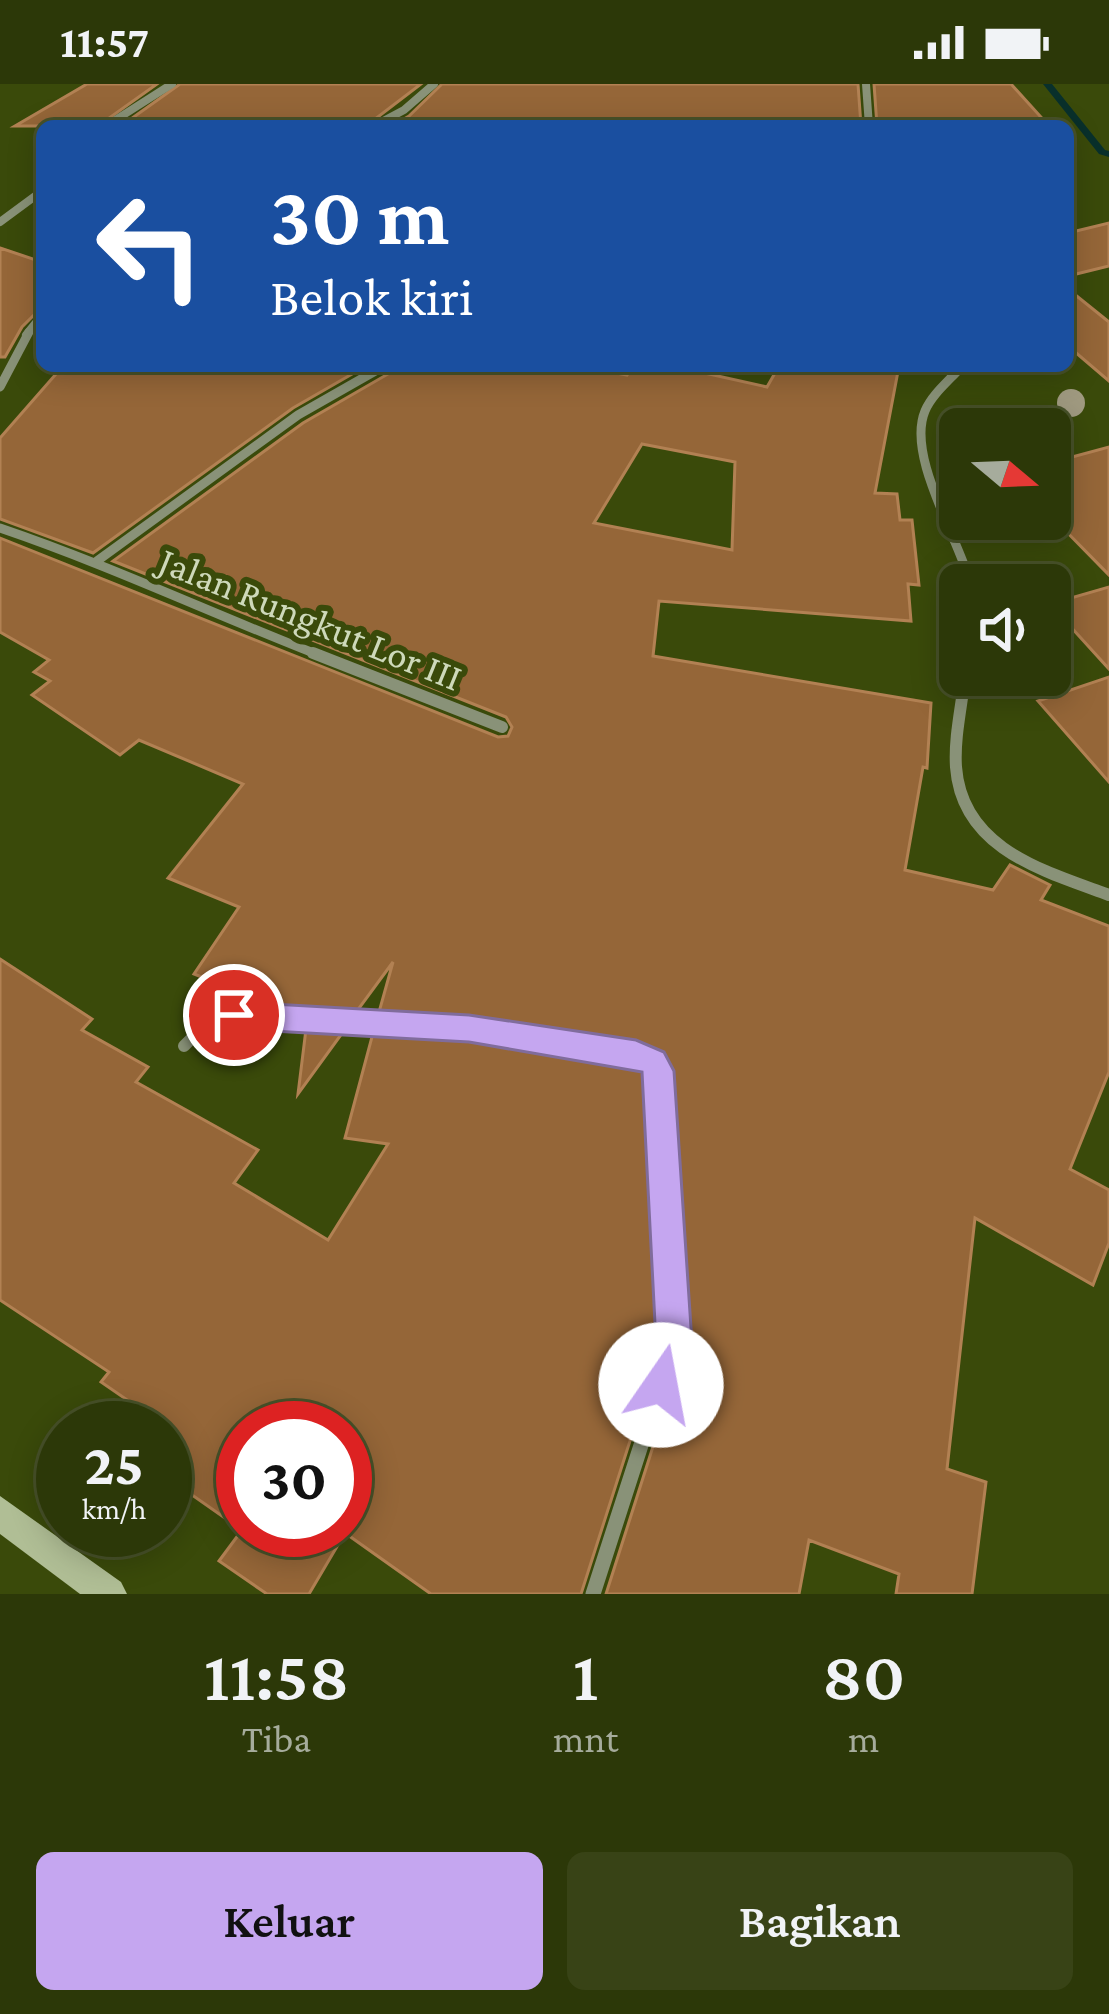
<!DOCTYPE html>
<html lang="id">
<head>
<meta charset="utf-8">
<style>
  :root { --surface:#2c3808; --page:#384316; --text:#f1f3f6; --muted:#a6ac9c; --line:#485229; --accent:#c5a6f0 }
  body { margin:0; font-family:"Crimson Pro",serif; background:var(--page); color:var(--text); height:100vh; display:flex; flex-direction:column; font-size:45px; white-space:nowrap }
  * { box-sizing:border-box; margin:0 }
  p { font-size:39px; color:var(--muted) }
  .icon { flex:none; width:66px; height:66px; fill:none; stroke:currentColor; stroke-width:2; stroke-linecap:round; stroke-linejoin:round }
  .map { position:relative; height:1510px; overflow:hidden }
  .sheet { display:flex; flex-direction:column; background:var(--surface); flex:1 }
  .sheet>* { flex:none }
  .hud { position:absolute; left:36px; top:36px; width:1038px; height:252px; border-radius:18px; box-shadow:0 6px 30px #0003,0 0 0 3px var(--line); background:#1a4fa0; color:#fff; overflow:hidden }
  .needle { width:78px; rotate:109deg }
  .controls { position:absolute; left:939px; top:324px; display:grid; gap:24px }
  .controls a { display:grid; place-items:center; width:132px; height:132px; border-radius:18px; background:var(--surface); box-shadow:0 6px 30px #0003,0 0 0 3px var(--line); font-size:60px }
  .speed { position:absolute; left:36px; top:1317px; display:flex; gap:24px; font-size:60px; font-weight:700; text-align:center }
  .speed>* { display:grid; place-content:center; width:156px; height:156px; border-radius:50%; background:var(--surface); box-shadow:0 6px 30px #0003,0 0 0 3px var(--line); line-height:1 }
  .speed small { font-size:30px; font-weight:400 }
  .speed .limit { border:18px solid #d22; background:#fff; color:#111 }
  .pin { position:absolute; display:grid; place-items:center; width:102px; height:102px; color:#fff; margin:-51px; border:6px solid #fff; border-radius:50%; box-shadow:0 3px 12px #0007 }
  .me { position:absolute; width:132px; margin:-66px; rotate:12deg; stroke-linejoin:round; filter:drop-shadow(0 0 9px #0008) }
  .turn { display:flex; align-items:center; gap:42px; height:252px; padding:0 36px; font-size:54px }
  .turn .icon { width:156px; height:156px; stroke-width:2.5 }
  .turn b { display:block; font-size:84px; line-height:102px }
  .eta { display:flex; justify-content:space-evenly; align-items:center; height:204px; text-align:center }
  .eta b { font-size:72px; font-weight:600; line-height:84px }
  .cta { display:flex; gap:24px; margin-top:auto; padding:24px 36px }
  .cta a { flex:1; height:138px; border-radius:18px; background:var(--accent); color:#111; font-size:48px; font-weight:600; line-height:138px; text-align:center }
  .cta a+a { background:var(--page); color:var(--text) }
  .status { display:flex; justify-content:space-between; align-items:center; height:84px; padding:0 60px; background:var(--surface); direction:ltr }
  .status svg { height:33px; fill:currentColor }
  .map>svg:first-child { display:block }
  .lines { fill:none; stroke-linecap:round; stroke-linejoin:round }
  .stream { fill:#09302b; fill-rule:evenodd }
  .building { fill:#956638; stroke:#b28153; stroke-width:3; fill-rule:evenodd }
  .street-far3 { stroke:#899278; stroke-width:8 }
  .street-far2 { stroke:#899278; stroke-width:9 }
  .street-far1 { stroke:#899278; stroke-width:12 }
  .street { stroke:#899278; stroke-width:15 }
  .secondary { fill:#b0be95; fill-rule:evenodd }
  .tree { fill:#a09a80 }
  .route { fill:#c5a6f0; stroke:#806c9c; stroke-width:3 }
  .labels { text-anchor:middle; stroke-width:12; stroke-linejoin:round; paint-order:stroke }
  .street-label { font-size:39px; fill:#ced9ba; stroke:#3a4a0a }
</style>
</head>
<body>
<div class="status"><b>11:57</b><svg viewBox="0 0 49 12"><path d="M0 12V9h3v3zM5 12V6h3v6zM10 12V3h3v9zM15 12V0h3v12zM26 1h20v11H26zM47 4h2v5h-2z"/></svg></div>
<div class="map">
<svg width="1109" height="1510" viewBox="0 0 1109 1510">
  <rect width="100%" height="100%" fill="#3a4a0a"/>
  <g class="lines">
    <path class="stream" d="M 1043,0 L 1052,0 L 1105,66 L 1109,67 L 1109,73 L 1099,70 Z"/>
  </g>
  <g class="building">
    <path d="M 87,0 L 157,0 L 98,42 L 15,42 Z"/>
    <path d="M 180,0 L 421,0 L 366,42 L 121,42 Z"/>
    <path d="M 442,0 L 858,0 L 861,42 L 392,42 L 409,32 Z"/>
    <path d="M 874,0 L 1011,0 L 1049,42 L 877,42 Z"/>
    <path d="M 1109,139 L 1109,182 L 1068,192 L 1068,149 Z"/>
    <path d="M 0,164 L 42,178 L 42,223 L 22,243 L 5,273 L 0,273 Z"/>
    <path d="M 1068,205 L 1109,238 L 1109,297 L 1068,262 Z"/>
    <path d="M 63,282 L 366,282 L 293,324 L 93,469 L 0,435 L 0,354 Z"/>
    <path d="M 393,282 L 581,282 L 627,291 L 634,282 L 673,282 L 767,303 L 779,282 L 899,282 L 875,409 L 897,410 L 900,436 L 912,436 L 919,501 L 908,500 L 911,537 L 659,517 L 653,572 L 931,619 L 927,684 L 923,683 L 905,786 L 993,806 L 1010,781 L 1050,801 L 1041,816 L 1109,842 L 1109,988 L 1070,1085 L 1109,1106 L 1109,1159 L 1093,1201 L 975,1134 L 947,1385 L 986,1398 L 972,1510 L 896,1510 L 899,1490 L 809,1456 L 799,1510 L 606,1510 L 686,1259 L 669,980 L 661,971 L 638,960 L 470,934 L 379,928 L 393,878 L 357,927 L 277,923 L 194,890 L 239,823 L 168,794 L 243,700 L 139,656 L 120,671 L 32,611 L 50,597 L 34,588 L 49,576 L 0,548 L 0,454 L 498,653 L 508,652 L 512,643 L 506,633 L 113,477 L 303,339 L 388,290 ZM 642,360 L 735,378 L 732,466 L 594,439 Z"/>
    <path d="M 1109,363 L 1109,491 L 1050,431 L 1050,379 Z"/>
    <path d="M 1109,503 L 1109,585 L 1050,520 Z"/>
    <path d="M 1109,593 L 1109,698 L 1038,617 Z"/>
    <path d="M 0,875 L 92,935 L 82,946 L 148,983 L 136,998 L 258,1066 L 234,1099 L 328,1156 L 388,1060 L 345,1054 L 373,949 L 468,954 L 632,980 L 646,989 L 662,1257 L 581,1510 L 431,1510 L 345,1449 L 309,1510 L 267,1510 L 219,1477 L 242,1446 L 165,1392 L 165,1342 L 101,1298 L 109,1288 L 0,1216 ZM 243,1344 L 345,1344 L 345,1446 L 243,1446 Z"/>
    <path d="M 306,945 L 343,948 L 298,1010 Z"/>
  </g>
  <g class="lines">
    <g class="street-far3">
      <path d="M 866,0 L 869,42"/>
      <path d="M 106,42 L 172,0"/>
      <path d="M 374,42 L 404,26 L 434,0"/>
      <path d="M 0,138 L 42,107"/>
      <path d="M 26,251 L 42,231"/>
    </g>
    <g class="street-far2">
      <path d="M 962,282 C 950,296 932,310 925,327 C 906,372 959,455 971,501"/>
      <path d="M 0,303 L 29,248"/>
      <path d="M 0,444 C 109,481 213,530 321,572"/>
      <path d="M 97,477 L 298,331 L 384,282"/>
    </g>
    <g class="street-far1">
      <path d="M 313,569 L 502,643"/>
      <path d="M 965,591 C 962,621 954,653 956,683 C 962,765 1044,787 1109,811"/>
      <path d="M 184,962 L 201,945 L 234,931 L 469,944 L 636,970 L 657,984"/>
    </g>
    <path class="street" d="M 593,1510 L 674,1259 L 659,987 L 655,981"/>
    <path class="secondary" d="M 0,1412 L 121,1498 L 127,1510 L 80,1510 L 0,1450 Z"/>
  </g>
  <circle class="tree" cx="1071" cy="319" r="14"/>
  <path class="route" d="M 234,918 L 469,931 L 636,956 L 664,968 L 674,987 L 692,1259 L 673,1314 L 661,1319 L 648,1314 L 642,1301 L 656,1259 L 642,988 L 469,958 L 234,945 L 223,941 L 219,931 L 223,922 Z"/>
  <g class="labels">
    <g class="street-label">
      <text transform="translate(311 534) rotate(22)" y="14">Jalan Rungkut Lor III</text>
    </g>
  </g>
</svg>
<div class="controls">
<a><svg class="needle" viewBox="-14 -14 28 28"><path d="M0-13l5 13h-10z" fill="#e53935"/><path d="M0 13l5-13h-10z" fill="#a6ac9c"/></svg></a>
<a><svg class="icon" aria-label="sound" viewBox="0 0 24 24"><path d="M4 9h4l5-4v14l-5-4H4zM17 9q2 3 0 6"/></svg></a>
</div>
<div class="speed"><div>25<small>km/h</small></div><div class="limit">30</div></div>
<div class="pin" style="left:234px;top:931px;background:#d93025"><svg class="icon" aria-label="arrive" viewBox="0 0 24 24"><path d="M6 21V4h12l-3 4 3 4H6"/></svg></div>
<svg class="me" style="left:661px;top:1301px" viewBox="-20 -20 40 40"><circle r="19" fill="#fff"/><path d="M0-13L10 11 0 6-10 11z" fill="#c5a6f0"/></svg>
<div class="hud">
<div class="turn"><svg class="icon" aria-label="left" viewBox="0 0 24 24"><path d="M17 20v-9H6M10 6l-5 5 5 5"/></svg><div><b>30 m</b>Belok kiri</div></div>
</div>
</div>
<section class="sheet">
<div class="eta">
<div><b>11:58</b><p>Tiba</p></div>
<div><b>1</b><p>mnt</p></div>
<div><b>80</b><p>m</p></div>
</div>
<div class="cta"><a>Keluar</a><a>Bagikan</a></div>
</section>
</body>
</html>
